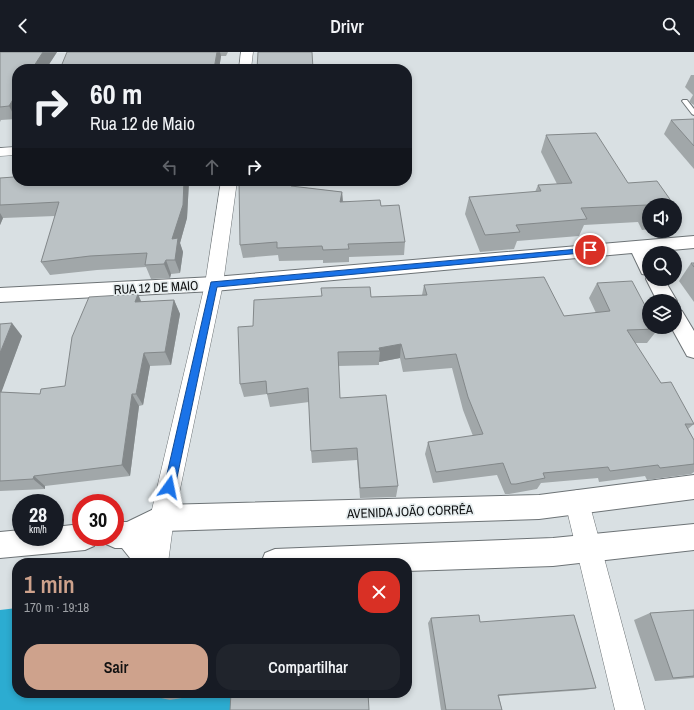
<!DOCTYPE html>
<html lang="pt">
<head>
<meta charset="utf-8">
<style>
  :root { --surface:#171b24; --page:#20242c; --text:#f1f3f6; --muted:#9ea1a6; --accent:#cea28c }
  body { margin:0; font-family:"Archivo Narrow",sans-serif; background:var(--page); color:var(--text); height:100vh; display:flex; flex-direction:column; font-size:15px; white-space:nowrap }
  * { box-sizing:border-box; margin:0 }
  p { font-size:13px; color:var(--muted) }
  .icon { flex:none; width:22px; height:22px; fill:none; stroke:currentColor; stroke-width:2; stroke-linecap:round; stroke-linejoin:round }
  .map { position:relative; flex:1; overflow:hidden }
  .drawer { position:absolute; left:12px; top:506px; width:400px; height:140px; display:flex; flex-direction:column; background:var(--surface); border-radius:16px; box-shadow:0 2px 6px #0003 }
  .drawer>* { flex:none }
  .guide { position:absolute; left:12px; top:12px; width:400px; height:122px; border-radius:16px; box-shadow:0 2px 6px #0003; background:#171b24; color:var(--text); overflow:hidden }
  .buttons { position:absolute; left:642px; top:146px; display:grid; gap:8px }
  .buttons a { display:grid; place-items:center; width:40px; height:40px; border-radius:50%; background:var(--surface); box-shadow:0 2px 6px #0003; font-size:20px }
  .speed { position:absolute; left:12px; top:442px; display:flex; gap:8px; font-size:20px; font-weight:700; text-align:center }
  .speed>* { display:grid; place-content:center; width:52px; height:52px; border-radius:50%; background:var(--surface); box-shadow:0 2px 6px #0003; line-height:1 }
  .speed small { font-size:10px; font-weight:400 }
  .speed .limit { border:6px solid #d22; background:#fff; color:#111 }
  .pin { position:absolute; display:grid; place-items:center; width:34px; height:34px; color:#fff; margin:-17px; border:2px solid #fff; border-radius:50%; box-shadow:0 1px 4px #0007 }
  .me { position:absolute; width:44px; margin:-22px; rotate:12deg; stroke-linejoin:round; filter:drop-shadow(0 0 3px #0008) }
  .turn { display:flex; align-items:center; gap:14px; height:84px; padding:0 12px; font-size:18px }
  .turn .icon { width:52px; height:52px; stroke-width:2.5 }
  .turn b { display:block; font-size:28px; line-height:34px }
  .lanes { display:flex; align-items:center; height:38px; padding:0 12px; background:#0003; justify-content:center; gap:20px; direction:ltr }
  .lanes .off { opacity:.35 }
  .round { display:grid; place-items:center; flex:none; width:42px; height:42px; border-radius:16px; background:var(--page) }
  .summary { display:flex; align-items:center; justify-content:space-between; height:68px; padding:0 12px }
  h1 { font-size:24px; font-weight:600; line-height:30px; color:var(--accent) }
  .primary-button { display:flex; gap:8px; margin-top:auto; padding:8px 12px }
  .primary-button a { flex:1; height:46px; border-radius:16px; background:var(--accent); color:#111; font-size:16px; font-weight:600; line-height:46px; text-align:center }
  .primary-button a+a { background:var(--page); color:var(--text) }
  header { display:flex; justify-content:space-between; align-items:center; height:52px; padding:0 12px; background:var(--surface); font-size:18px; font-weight:600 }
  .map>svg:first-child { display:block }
  .forest { fill:#2cacd1 }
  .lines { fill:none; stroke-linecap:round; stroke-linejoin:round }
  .lane-casing { stroke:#6d7376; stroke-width:2 }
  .street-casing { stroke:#6d7376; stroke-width:1 }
  .secondary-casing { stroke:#6d7376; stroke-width:2 }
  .lane { fill:#fff; fill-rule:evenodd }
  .street { fill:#fff; fill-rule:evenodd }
  .secondary { fill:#fff; fill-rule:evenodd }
  .wall { fill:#a1a7a9 }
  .shaded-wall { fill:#83888a }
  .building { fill:#bbc2c5; stroke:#83888a }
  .route { fill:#1a73e8; stroke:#114b97 }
  .labels { text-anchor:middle; stroke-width:3.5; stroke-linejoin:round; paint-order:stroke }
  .street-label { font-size:13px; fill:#0e1011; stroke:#e7eef0 }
</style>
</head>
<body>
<header><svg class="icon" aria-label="back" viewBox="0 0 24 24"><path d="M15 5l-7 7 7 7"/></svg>Drivr<svg class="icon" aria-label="search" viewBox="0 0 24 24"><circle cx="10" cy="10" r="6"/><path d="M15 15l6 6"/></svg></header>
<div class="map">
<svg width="694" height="658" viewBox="0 0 694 658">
  <rect width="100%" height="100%" fill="#d9e0e3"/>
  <path class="forest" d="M 17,556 L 17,641 L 255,641 L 258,658 L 0,658 L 0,558 Z"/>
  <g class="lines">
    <defs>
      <path id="lane" d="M 683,48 L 687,48 L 694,57 L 694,63 L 692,62 L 682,49 Z"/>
      <g id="street">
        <path d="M 241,0 L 253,0 L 251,17 L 239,17 Z"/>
        <path d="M 17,95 L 17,103 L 0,104 L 0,96 Z"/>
        <path d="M 221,129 L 237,129 L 223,232 L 174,466 L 168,511 L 142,511 L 150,466 L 205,232 Z"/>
        <path d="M 577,438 L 586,442 L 589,450 L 645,658 L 615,658 L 565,450 L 568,442 Z"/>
      </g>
      <g id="secondary">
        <path d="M 694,184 L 694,196 L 649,200 L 649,227 L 664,227 L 677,249 L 675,252 L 675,249 L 657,249 L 646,227 L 648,223 L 642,222 L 632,201 L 214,239 L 0,250 L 0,236 L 214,225 Z"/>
        <path d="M 675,257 L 682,259 L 694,279 L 694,306 L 687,304 L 671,275 L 675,275 Z"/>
        <path d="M 694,423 L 694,447 L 539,467 L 164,479 L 148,487 L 161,501 L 165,511 L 134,511 L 122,496 L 115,496 L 106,492 L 103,485 L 115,485 L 115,470 L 127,470 L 162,453 L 539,443 Z"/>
        <path d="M 81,472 L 81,485 L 98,485 L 94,494 L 85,498 L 0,506 L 0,480 L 21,478 L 21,485 L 55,485 L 55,475 Z"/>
        <path d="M 694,472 L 694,498 L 553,514 L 407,519 L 407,511 L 261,511 L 265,501 L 275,497 L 553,486 Z"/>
      </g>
    </defs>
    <use href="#lane" class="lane-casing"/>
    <use href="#street" class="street-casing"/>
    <use href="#secondary" class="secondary-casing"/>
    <use href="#lane" class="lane"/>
    <use href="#street" class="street"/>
    <use href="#secondary" class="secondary"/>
  </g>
  <g class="wall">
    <path d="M 0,0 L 57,0 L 46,17 L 17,17 L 17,65 L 16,67 L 1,68 L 0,70 Z"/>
    <path d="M 67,0 L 228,0 L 226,4 L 221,4 L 219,17 L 60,17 Z"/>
    <path d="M 691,23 L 694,23 L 694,53 L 689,50 L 693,43 L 685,35 Z"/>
    <path d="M 694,67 L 694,117 L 664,82 L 671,68 Z"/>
    <path d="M 546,83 L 628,131 L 649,153 L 649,177 L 642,178 L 638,170 L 584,173 L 579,184 L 517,189 L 514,197 L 480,200 L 465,162 L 469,145 L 535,140 L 538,133 L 557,132 L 541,100 Z"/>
    <path d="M 0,126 L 17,129 L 189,129 L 187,166 L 180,191 L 183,200 L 180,221 L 171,222 L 170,226 L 151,227 L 146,215 L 97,218 L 50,223 L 41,210 L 55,164 L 3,166 L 0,173 Z"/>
    <path d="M 291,129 L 291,134 L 342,140 L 343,149 L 381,154 L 405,190 L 404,203 L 349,205 L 349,210 L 323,211 L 323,208 L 279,209 L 278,203 L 243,206 L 240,193 Z"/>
    <path d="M 675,155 L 678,159 L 675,165 Z"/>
    <path d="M 691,211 L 694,211 L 694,250 L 679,229 Z"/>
    <path d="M 597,231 L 658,277 L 647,291 L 635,291 L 661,331 L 694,372 L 688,377 L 694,388 L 694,420 L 691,422 L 647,428 L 645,424 L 599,430 L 598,426 L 541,431 L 537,437 L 509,442 L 505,442 L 497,423 L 433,431 L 425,402 L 428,390 L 473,384 L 463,358 L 452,316 L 403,320 L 400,306 L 379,310 L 379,313 L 338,314 L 340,346 L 398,434 L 396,445 L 360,446 L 357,408 L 312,411 L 311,399 L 309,350 L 270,355 L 267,342 L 244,345 L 240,332 L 253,274 L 371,245 L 422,243 L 424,233 L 564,264 L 596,261 L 589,246 Z"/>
    <path d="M 174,248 L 180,262 L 171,313 L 150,314 L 143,353 L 139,354 L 130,424 L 45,434 L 45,437 L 0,439 L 0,272 L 22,284 L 1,340 L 40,342 L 65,334 L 141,250 Z"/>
    <path d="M 694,558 L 694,626 L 655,629 L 634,568 L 650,561 Z"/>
    <path d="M 431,566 L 480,570 L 596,636 L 585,638 L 499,644 L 502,658 L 441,658 L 428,571 Z"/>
    <path d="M 161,641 L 212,641 L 170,648 L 161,646 Z"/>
  </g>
  <g class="shaded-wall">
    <path d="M 43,0 L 57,0 L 46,17 L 32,17 Z"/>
    <path d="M 217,0 L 220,0 L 221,4 L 219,17 L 214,17 Z"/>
    <path d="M 17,41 L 17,65 L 16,67 L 9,54 Z"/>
    <path d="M 184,129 L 189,129 L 187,166 L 180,191 L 183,200 L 180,221 L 175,208 L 172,187 Z"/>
    <path d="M 342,140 L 343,153 L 340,150 Z"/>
    <path d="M 0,161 L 3,166 L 0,173 Z"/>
    <path d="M 166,208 L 171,222 L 170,226 L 164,212 Z"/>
    <path d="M 138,242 L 144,256 L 135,250 Z"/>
    <path d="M 174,248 L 180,262 L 171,313 L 165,300 Z"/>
    <path d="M 12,271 L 22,284 L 0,344 L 0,301 Z"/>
    <path d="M 401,292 L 400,306 L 379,310 L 380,299 L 379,296 Z"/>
    <path d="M 144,301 L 150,314 L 143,353 L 136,342 Z"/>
    <path d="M 132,342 L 139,354 L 130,424 L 122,413 Z"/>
    <path d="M 34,424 L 45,434 L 45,437 L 33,427 Z"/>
  </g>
  <g class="building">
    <path d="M 0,0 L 43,0 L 32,17 L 17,17 L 17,41 L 9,54 L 0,55 Z"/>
    <path d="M 67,0 L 217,0 L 214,17 L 60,17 Z"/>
    <path d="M 258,0 L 312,0 L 313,17 L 257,17 Z"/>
    <path d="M 694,67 L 694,94 L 671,68 Z"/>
    <path d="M 596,81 L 628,131 L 657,129 L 674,153 L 649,153 L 649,156 L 647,153 L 581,156 L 587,167 L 516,173 L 520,180 L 485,183 L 469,145 L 541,139 L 538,133 L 572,131 L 546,83 Z"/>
    <path d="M 16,120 L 17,120 L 17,129 L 184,129 L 183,153 L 172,187 L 178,186 L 175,208 L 166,208 L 164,212 L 145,213 L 147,201 L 90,204 L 41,210 L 59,150 L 0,153 L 0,126 L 14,125 Z"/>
    <path d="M 239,129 L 291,129 L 291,134 L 342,140 L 340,150 L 380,148 L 381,154 L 399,153 L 405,190 L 348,192 L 349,197 L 323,198 L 322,194 L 277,196 L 277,190 L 240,193 Z"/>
    <path d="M 675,155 L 678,159 L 675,160 Z"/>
    <path d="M 691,211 L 694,211 L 694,215 Z"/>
    <path d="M 544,225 L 564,264 L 610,259 L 597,231 L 632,229 L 649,261 L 649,275 L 657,275 L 658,277 L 627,278 L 661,331 L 671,330 L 694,372 L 685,372 L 694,388 L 694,412 L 660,416 L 658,413 L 610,419 L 608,415 L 543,421 L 545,426 L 516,432 L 511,432 L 503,411 L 436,420 L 428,390 L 483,382 L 468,345 L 456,302 L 405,307 L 401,292 L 379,296 L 380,299 L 338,300 L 340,346 L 386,343 L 398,434 L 360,436 L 357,396 L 311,399 L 308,336 L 267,342 L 266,329 L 240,332 L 238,275 L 253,274 L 254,248 L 322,244 L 321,236 L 370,235 L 371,245 L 427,243 L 424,233 Z"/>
    <path d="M 138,242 L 135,250 L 174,248 L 165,300 L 144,301 L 136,342 L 132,342 L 122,413 L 34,424 L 33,427 L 0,429 L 0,340 L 40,342 L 41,337 L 65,334 L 72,285 L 89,245 Z"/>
    <path d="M 12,271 L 0,301 L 0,272 Z"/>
    <path d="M 694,558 L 694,624 L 673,626 L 650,561 Z"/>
    <path d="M 479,563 L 480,570 L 574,563 L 596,636 L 498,643 L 502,658 L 446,658 L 431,566 Z"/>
    <path d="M 161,641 L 192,641 L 161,646 Z"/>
    <path d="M 231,641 L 368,641 L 369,658 L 230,658 Z"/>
  </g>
  <path class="route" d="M 590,196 L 593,198 L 592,200 L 217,235 L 175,435 L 173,439 L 169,440 L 166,439 L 164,435 L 211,230 Z"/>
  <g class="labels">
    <g class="street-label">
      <text transform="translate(156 235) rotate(-3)" y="5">RUA 12 DE MAIO</text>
      <text transform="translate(410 459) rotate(-2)" y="5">AVENIDA JOÃO CORRÊA</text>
    </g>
  </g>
</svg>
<div class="buttons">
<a><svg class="icon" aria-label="sound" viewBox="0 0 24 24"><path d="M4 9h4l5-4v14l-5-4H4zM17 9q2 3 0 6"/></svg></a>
<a><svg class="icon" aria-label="search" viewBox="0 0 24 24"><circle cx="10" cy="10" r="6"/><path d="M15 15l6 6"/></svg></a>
<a><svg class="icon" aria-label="layers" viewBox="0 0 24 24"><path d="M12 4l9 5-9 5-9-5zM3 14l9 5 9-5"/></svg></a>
</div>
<div class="speed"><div>28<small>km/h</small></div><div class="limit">30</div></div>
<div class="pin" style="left:590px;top:198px;background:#d93025"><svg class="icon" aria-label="arrive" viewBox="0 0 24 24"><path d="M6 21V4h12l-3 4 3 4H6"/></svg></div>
<svg class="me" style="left:169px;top:435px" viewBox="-20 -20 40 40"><path d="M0-17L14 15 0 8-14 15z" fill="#1a73e8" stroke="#fff" stroke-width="4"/></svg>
<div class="guide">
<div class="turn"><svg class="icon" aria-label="right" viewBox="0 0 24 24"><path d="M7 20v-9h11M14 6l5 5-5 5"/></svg><div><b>60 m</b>Rua 12 de Maio</div></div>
<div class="lanes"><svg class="icon off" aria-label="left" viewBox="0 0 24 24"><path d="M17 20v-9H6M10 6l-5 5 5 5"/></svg><svg class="icon off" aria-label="ahead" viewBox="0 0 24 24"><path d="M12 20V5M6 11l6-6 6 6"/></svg><svg class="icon" aria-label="right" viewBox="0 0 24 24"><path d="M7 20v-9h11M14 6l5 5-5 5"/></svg></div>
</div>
<section class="drawer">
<div class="summary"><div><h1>1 min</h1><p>170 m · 19:18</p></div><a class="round" style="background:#d93025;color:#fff"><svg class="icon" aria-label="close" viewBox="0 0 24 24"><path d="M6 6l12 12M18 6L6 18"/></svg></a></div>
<div class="primary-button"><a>Sair</a><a>Compartilhar</a></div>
</section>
</div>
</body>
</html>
